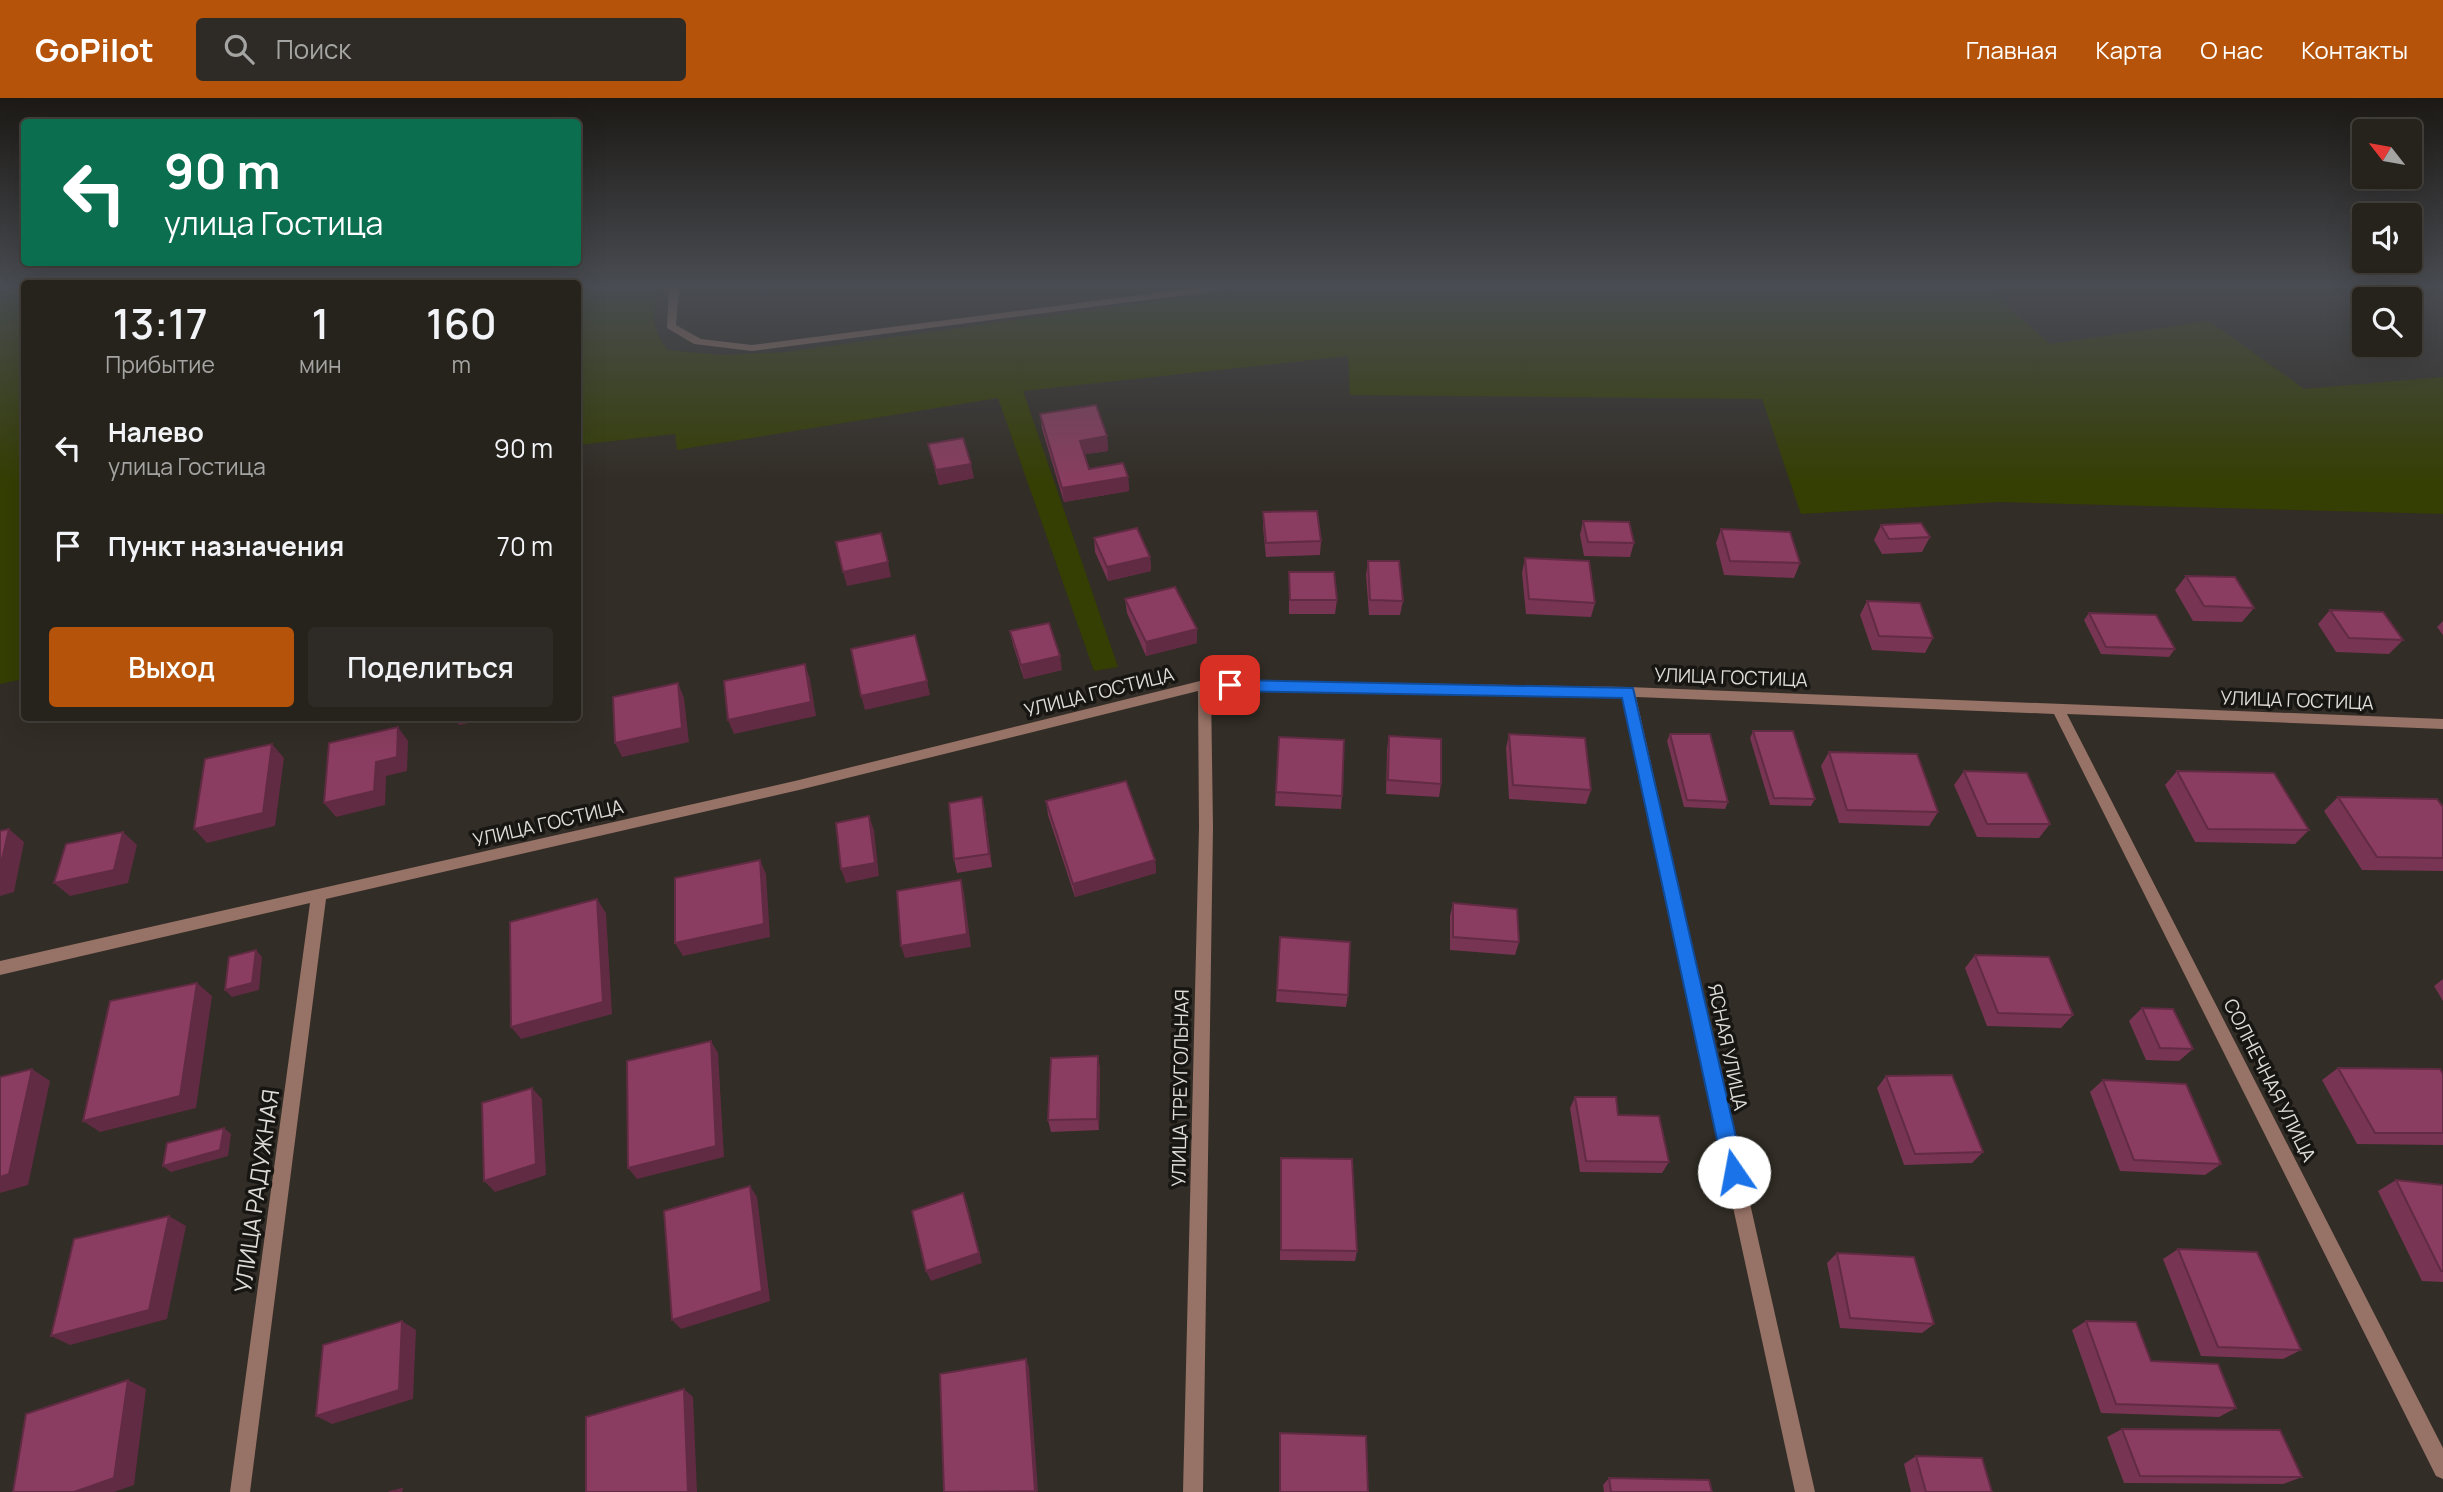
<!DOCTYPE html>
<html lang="ru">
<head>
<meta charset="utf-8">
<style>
  :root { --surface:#26221c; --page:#2e2a25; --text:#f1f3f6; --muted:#a4a4a3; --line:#423f3b; --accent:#b45309 }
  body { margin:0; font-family:Manrope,sans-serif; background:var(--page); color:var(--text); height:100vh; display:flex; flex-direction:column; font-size:26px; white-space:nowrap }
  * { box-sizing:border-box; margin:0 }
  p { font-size:23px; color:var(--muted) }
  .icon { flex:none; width:38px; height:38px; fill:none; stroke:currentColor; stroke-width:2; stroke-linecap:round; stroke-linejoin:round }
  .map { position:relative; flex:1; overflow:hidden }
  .details { position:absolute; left:21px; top:182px; width:560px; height:441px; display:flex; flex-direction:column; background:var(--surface); border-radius:7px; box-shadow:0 7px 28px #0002,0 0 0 2px var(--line) }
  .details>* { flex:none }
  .hud { position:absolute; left:21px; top:21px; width:560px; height:147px; border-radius:7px; box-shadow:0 7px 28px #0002,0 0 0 2px var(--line); background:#0b6e4f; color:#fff; overflow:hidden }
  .needle { width:46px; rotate:301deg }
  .tools { position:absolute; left:2352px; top:21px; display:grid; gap:14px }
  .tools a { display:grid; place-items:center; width:70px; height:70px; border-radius:7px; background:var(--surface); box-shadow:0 7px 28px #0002,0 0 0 2px var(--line); font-size:35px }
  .pin { position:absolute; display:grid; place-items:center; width:60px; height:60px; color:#fff; margin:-30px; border-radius:14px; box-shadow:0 4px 10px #0006 }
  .me { position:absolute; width:77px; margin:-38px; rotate:348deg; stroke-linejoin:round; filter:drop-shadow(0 0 5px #0008) }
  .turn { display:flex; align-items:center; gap:24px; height:147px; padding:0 28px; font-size:32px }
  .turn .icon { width:91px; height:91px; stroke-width:2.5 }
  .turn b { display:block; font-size:49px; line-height:60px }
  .eta { display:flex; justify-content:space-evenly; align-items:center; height:119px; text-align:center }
  .eta b { font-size:42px; font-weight:600; line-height:49px }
  .cta { display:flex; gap:14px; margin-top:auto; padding:14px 28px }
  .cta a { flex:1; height:80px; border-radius:7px; background:var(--accent); color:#fff; font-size:28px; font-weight:600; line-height:80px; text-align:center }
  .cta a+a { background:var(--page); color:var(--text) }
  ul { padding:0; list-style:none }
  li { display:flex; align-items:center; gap:21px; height:98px; padding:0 28px }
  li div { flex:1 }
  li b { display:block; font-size:26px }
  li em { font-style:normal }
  header { display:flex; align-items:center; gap:42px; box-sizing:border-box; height:98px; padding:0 35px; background:var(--accent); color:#fff }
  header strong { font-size:33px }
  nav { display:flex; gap:38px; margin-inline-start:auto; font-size:24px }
  .search { width:490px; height:63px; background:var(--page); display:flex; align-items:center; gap:18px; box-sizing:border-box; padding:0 24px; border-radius:7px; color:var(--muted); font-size:26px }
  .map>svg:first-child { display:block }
  .green { fill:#353e03 }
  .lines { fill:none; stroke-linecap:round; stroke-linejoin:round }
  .minor { fill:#977266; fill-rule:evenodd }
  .wall { fill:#773453 }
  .shaded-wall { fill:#612b43 }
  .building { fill:#8a3d60; stroke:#612b43; stroke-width:2 }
  .route { fill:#1a73e8; stroke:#114b97; stroke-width:2 }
  .labels { text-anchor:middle; stroke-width:7; stroke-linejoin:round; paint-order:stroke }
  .street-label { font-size:19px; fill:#dfdcd7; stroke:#181613 }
  .near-street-label { font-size:23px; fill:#dfdcd7; stroke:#181613 }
</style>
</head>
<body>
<header>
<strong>GoPilot</strong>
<div class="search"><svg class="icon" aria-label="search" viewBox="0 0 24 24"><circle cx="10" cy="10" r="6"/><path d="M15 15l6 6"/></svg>Поиск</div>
<nav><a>Главная</a><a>Карта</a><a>О нас</a><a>Контакты</a></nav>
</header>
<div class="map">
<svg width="2443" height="1394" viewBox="0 0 2443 1394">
  <rect width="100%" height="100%" fill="#322d26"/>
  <g class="green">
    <path d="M 0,190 L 24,190 L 24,581 L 0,586 Z"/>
    <path d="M 578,190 L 660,190 C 651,218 651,227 667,252 L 723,257 L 786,254 L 1248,190 L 1987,190 L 2050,246 L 2209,223 L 2304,291 L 2443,279 L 2443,416 L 1999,404 L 1801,416 L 1762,301 L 1350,297 L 1348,258 L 1023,293 L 1118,569 L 1094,573 L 998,300 L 677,352 L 675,336 L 578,347 Z"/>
  </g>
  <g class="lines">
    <g class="minor">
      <path d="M 669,190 L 679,190 L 676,227 L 701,241 L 752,247 L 1196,190 L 1220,190 L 1215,193 L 752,253 L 694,246 L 667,230 Z"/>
      <path d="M 1204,582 L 1628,589 L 2443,621 L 2443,631 L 2067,616 L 2443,1350 L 2443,1381 L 2436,1378 L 2054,616 L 1636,599 L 1815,1394 L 1795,1394 L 1622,599 L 1211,592 L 1213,729 L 1203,1394 L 1183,1394 L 1199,729 L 1198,593 L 799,692 L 326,801 L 250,1394 L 230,1394 L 310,805 L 0,877 L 0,863 L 799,682 Z"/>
    </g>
  </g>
  <g class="wall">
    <path d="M 1040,316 L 1107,338 L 1108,353 L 1085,356 L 1089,371 L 1128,379 L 1129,393 L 1064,404 L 1042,331 Z"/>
    <path d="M 928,346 L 974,380 L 939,387 Z"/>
    <path d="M 1263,414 L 1321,443 L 1320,457 L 1266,459 L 1263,429 Z"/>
    <path d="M 1583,423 L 1634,445 L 1630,459 L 1584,458 L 1580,437 Z"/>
    <path d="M 1881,427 L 1930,439 L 1922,454 L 1882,456 L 1874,442 Z"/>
    <path d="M 1721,431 L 1800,465 L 1794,480 L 1724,477 L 1716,445 Z"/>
    <path d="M 1094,440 L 1150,459 L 1151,473 L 1108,483 L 1095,454 Z"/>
    <path d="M 1525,460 L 1595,505 L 1591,519 L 1526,516 L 1522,475 Z"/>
    <path d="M 1368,463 L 1403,503 L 1400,517 L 1369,517 L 1366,477 Z"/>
    <path d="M 1289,474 L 1337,502 L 1335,516 L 1289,516 Z"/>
    <path d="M 2186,478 L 2254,510 L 2242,524 L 2193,523 L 2175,492 Z"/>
    <path d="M 1125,501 L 1197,545 L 1146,558 L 1127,515 Z"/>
    <path d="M 1867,503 L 1933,540 L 1925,555 L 1872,552 L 1860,517 Z"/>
    <path d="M 2330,512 L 2403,542 L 2389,556 L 2336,554 L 2318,526 Z"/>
    <path d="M 2089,515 L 2175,551 L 2169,559 L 2101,556 L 2084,522 Z"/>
    <path d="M 2443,523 L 2443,537 L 2437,529 Z"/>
    <path d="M 1010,533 L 1062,572 L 1024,581 L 1013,547 Z"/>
    <path d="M 1753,633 L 1815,701 L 1811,708 L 1770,707 L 1750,640 Z"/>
    <path d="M 1509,636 L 1591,692 L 1586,706 L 1509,701 L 1506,650 Z"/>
    <path d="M 1670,636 L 1728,704 L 1725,711 L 1684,709 L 1667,643 Z"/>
    <path d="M 1389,638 L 1441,686 L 1439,699 L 1386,696 L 1387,652 Z"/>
    <path d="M 1279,639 L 1342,698 L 1341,711 L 1275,708 Z"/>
    <path d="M 1829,654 L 1938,714 L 1929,728 L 1839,725 L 1821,668 Z"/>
    <path d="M 1964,673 L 2050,726 L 2039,740 L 1977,739 L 1954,687 Z"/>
    <path d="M 2177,673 L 2309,732 L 2295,746 L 2195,744 L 2165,687 Z"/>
    <path d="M 982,699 L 985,713 L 992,769 L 957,775 L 954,761 Z"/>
    <path d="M 2338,699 L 2443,709 L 2443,773 L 2362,772 L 2324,713 Z"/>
    <path d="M 1046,703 L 1155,762 L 1156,775 L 1075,799 L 1048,717 Z"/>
    <path d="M 1453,805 L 1519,844 L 1515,857 L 1450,852 L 1450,818 Z"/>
    <path d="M 1280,839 L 1348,897 L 1346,909 L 1276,904 Z"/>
    <path d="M 1975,857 L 2073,917 L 2061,930 L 1987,928 L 1965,870 Z"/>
    <path d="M 2443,881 L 2443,903 L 2434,888 Z"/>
    <path d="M 2142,910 L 2193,951 L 2179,963 L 2146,962 L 2129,923 Z"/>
    <path d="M 1100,970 L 1099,1032 L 1051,1034 L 1048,1022 Z"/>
    <path d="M 2338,970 L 2443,976 L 2443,1047 L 2357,1046 L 2322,982 Z"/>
    <path d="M 1886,978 L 1983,1054 L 1972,1065 L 1904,1067 L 1877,990 Z"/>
    <path d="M 2103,982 L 2221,1066 L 2205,1077 L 2120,1073 L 2090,994 Z"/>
    <path d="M 1575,999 L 1618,1017 L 1669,1064 L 1662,1075 L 1580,1074 L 1570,1010 Z"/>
    <path d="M 1281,1060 L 1357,1153 L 1355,1163 L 1280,1162 Z"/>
    <path d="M 2396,1082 L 2443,1087 L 2443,1184 L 2422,1183 L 2378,1093 Z"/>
    <path d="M 2178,1151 L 2301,1252 L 2283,1261 L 2201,1258 L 2163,1161 Z"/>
    <path d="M 1837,1155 L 1934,1226 L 1922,1235 L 1840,1230 L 1827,1165 Z"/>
    <path d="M 2086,1223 L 2151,1263 L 2236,1310 L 2219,1319 L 2101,1315 L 2072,1232 Z"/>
    <path d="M 2122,1331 L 2302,1379 L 2283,1386 L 2124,1385 L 2107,1339 Z"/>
    <path d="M 1280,1335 L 1368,1394 L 1279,1394 Z"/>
    <path d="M 1916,1358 L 1992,1394 L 1911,1394 L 1904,1366 Z"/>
    <path d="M 1609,1380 L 1712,1394 L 1604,1394 L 1603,1387 Z"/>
  </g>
  <g class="shaded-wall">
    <path d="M 942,190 L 957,190 L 942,192 Z"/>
    <path d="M 1107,338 L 1108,353 L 1081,357 L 1080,343 Z"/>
    <path d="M 971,366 L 974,380 L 939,387 L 936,372 Z"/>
    <path d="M 1128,379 L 1129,393 L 1064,404 L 1062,390 Z"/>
    <path d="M 1150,459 L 1151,473 L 1108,483 L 1107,469 Z"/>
    <path d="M 888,464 L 891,479 L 847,488 L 843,474 Z"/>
    <path d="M 1197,531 L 1197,545 L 1146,558 L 1146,544 Z"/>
    <path d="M 1060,558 L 1062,572 L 1024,581 L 1021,567 Z"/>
    <path d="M 805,566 L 810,581 L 816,618 L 734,636 L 728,622 Z"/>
    <path d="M 927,583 L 930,597 L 865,612 L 861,598 Z"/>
    <path d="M 678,585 L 684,600 L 689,644 L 622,659 L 615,645 Z"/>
    <path d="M 454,620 L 494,620 L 459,627 Z"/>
    <path d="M 398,629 L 408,643 L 407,673 L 386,678 L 385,707 L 336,719 L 324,705 L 376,664 Z"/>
    <path d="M 272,646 L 284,660 L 275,728 L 207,745 L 194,731 Z"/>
    <path d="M 982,699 L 985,713 L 992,769 L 989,756 Z"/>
    <path d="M 869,718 L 874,732 L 879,778 L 846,785 L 841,771 Z"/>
    <path d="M 9,731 L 24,744 L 14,794 L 0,798 L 0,770 Z"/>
    <path d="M 123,734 L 137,747 L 128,785 L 70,798 L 54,785 Z"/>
    <path d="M 760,762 L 766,776 L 770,839 L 683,858 L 675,845 Z"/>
    <path d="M 1155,762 L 1156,775 L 1075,799 L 1073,786 Z"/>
    <path d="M 961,782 L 964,795 L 971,849 L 905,860 L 901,848 Z"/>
    <path d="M 597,801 L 606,815 L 612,916 L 521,941 L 511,929 Z"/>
    <path d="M 256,852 L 262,859 L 259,892 L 232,899 L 225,892 Z"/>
    <path d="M 197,885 L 212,898 L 196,1010 L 100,1034 L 83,1023 Z"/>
    <path d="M 711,943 L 718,955 L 724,1059 L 637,1081 L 628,1070 Z"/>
    <path d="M 1098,958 L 1100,970 L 1099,1032 L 1097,1021 Z"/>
    <path d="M 32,971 L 50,983 L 28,1087 L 0,1095 L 0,1079 Z"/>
    <path d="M 532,990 L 542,1001 L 546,1077 L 495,1094 L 484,1083 Z"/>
    <path d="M 224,1030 L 231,1036 L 228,1058 L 171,1074 L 163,1068 Z"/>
    <path d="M 750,1088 L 757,1099 L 770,1203 L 681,1231 L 672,1222 Z"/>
    <path d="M 963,1095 L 967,1105 L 982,1165 L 931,1183 L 926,1173 Z"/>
    <path d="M 169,1118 L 186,1128 L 167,1221 L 70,1247 L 51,1238 Z"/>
    <path d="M 402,1223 L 416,1232 L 413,1301 L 332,1326 L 316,1318 Z"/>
    <path d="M 1026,1261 L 1029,1269 L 1038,1394 L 1035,1393 Z"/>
    <path d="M 128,1282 L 146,1291 L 134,1387 L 114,1394 L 74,1394 Z"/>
    <path d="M 684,1291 L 693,1299 L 697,1394 L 688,1394 Z"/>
  </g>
  <g class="building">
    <path d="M 1096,307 L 1107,338 L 1080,343 L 1089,371 L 1123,365 L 1128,379 L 1062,390 L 1040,316 Z"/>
    <path d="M 963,340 L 971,366 L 936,372 L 928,346 Z"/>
    <path d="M 1317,413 L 1321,443 L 1266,445 L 1263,414 Z"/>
    <path d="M 1583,423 L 1629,424 L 1634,445 L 1588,444 Z"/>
    <path d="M 1921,425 L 1930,439 L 1889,441 L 1881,427 Z"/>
    <path d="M 1137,430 L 1150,459 L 1107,469 L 1094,440 Z"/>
    <path d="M 1721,431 L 1790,434 L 1800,465 L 1730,463 Z"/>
    <path d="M 881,435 L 888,464 L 843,474 L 836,444 Z"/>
    <path d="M 1525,460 L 1589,463 L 1595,505 L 1529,501 Z"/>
    <path d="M 1368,463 L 1399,463 L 1403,503 L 1370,502 Z"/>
    <path d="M 1289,474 L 1334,474 L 1337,502 L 1290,502 Z"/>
    <path d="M 2186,478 L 2235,479 L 2254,510 L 2204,508 Z"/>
    <path d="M 1175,489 L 1197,531 L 1146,544 L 1125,501 Z"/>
    <path d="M 1867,503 L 1920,505 L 1933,540 L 1879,538 Z"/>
    <path d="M 2330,512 L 2383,514 L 2403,542 L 2349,540 Z"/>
    <path d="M 2089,515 L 2156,517 L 2175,551 L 2106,549 Z"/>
    <path d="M 1049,525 L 1060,558 L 1021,567 L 1010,533 Z"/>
    <path d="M 915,537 L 927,583 L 861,598 L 851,551 Z"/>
    <path d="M 805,566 L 811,604 L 728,622 L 724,583 Z"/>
    <path d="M 678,585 L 682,630 L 615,645 L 613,599 Z"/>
    <path d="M 398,629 L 397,659 L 376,664 L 374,693 L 324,705 L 329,645 Z"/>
    <path d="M 1753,633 L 1793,633 L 1815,701 L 1774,700 Z"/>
    <path d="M 1509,636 L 1585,640 L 1591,692 L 1513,687 Z"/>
    <path d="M 1670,636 L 1710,636 L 1728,704 L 1687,702 Z"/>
    <path d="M 1389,638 L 1441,641 L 1441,686 L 1388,682 Z"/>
    <path d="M 1279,639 L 1344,642 L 1342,698 L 1276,694 Z"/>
    <path d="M 272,646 L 263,715 L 194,731 L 205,661 Z"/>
    <path d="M 1829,654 L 1917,656 L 1938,714 L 1847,712 Z"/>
    <path d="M 1964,673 L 2027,675 L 2050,726 L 1987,726 Z"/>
    <path d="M 2177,673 L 2274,675 L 2309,732 L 2208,731 Z"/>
    <path d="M 1126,683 L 1155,762 L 1073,786 L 1046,703 Z"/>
    <path d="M 982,699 L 989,756 L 954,761 L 949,705 Z"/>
    <path d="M 2338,699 L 2437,701 L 2443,709 L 2443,760 L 2377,759 Z"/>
    <path d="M 869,718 L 875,765 L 841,771 L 836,725 Z"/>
    <path d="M 9,731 L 0,770 L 0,733 Z"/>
    <path d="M 123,734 L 114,772 L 54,785 L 66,746 Z"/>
    <path d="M 760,762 L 764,826 L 675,845 L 675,780 Z"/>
    <path d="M 961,782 L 967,836 L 901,848 L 897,793 Z"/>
    <path d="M 597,801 L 603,904 L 511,929 L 510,824 Z"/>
    <path d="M 1453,805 L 1517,811 L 1519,844 L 1453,839 Z"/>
    <path d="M 1280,839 L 1350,844 L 1348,897 L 1277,892 Z"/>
    <path d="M 256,852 L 252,885 L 225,892 L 229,859 Z"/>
    <path d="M 1975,857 L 2049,859 L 2073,917 L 1998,915 Z"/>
    <path d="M 197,885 L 180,998 L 83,1023 L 110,903 Z"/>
    <path d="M 2142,910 L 2173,911 L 2193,951 L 2160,950 Z"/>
    <path d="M 711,943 L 716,1048 L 628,1070 L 627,963 Z"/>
    <path d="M 1098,958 L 1097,1021 L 1048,1022 L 1051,960 Z"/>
    <path d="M 2338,970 L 2440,971 L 2443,976 L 2443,1035 L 2375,1035 Z"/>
    <path d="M 32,971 L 9,1076 L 0,1079 L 0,979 Z"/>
    <path d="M 1952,977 L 1983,1054 L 1915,1056 L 1886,978 Z"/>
    <path d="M 2103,982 L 2186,986 L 2221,1066 L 2134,1062 Z"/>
    <path d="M 532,990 L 536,1066 L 484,1083 L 482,1005 Z"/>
    <path d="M 1575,999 L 1616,999 L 1618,1017 L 1659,1018 L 1669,1064 L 1586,1063 Z"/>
    <path d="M 224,1030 L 220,1052 L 163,1068 L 167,1045 Z"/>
    <path d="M 1281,1060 L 1352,1061 L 1357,1153 L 1281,1152 Z"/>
    <path d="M 2396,1082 L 2443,1087 L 2443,1173 L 2441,1173 Z"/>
    <path d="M 750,1088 L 762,1193 L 672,1222 L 664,1113 Z"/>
    <path d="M 963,1095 L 979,1155 L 926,1173 L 912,1113 Z"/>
    <path d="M 169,1118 L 149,1212 L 51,1238 L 74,1141 Z"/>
    <path d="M 2178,1151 L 2257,1154 L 2301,1252 L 2218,1249 Z"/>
    <path d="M 1837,1155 L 1914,1159 L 1934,1226 L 1850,1220 Z"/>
    <path d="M 402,1223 L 399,1292 L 316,1318 L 323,1247 Z"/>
    <path d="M 2086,1223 L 2136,1224 L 2151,1263 L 2218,1266 L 2236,1310 L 2116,1306 Z"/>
    <path d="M 1026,1261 L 1035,1393 L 944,1394 L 940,1276 Z"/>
    <path d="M 128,1282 L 114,1380 L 74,1394 L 13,1394 L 26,1316 Z"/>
    <path d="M 684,1291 L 688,1394 L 586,1394 L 586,1319 Z"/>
    <path d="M 2122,1331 L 2280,1332 L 2302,1379 L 2140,1378 Z"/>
    <path d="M 1280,1335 L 1366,1338 L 1368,1394 L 1280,1394 Z"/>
    <path d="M 1916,1358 L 1982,1360 L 1992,1394 L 1926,1394 Z"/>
    <path d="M 1609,1380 L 1709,1382 L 1712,1394 L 1611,1394 Z"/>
    <path d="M 402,1391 L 401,1394 L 389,1394 Z"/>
  </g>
  <linearGradient id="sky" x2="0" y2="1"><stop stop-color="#1c1915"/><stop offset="0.49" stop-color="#494c52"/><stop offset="1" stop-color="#494c52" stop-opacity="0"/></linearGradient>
  <rect width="2443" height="385" fill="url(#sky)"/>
  <path class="route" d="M 1230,582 L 1633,590 L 1744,1074 L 1741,1081 L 1734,1083 L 1727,1081 L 1724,1074 L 1622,600 L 1230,593 L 1223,587 Z"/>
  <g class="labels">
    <g class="street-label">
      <text transform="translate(1731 579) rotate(2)" y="7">УЛИЦА ГОСТИЦА</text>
      <text transform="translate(1099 594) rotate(-14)" y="7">УЛИЦА ГОСТИЦА</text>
      <text transform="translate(2297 602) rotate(2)" y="7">УЛИЦА ГОСТИЦА</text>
      <text transform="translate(548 725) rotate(-13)" y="7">УЛИЦА ГОСТИЦА</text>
      <text transform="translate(1728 949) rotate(78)" y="7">ЯСНАЯ УЛИЦА</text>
      <text transform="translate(2270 982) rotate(63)" y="7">СОЛНЕЧНАЯ УЛИЦА</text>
      <text transform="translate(1180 990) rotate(-89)" y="7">УЛИЦА ТРЕУГОЛЬНАЯ</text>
    </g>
    <g class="near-street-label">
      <text transform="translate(257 1093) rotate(-82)" y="8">УЛИЦА РАДУЖНАЯ</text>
    </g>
  </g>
</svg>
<div class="tools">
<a><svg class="needle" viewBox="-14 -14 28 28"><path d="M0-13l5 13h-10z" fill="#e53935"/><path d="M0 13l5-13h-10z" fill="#a4a4a3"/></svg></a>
<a><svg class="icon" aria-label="sound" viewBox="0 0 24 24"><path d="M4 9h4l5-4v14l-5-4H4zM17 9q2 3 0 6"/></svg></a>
<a><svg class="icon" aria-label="search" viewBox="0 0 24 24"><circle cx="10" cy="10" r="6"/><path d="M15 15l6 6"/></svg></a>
</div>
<div class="pin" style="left:1230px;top:587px;background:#d93025"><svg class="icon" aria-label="arrive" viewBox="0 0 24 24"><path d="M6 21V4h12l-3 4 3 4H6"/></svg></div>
<svg class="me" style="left:1734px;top:1074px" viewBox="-20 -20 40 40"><circle r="19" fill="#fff"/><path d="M0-13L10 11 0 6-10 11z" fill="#1a73e8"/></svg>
<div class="hud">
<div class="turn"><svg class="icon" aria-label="left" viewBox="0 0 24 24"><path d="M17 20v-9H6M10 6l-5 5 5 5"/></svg><div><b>90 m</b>улица Гостица</div></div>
</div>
<section class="details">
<div class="eta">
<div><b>13:17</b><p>Прибытие</p></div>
<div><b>1</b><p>мин</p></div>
<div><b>160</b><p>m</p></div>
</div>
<ul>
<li><svg class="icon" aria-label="left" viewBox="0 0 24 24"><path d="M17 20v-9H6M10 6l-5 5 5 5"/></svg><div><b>Налево</b><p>улица Гостица</p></div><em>90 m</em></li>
<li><svg class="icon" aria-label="arrive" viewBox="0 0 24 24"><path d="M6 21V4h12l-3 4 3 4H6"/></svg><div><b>Пункт назначения</b></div><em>70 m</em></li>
</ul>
<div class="cta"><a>Выход</a><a>Поделиться</a></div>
</section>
</div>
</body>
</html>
